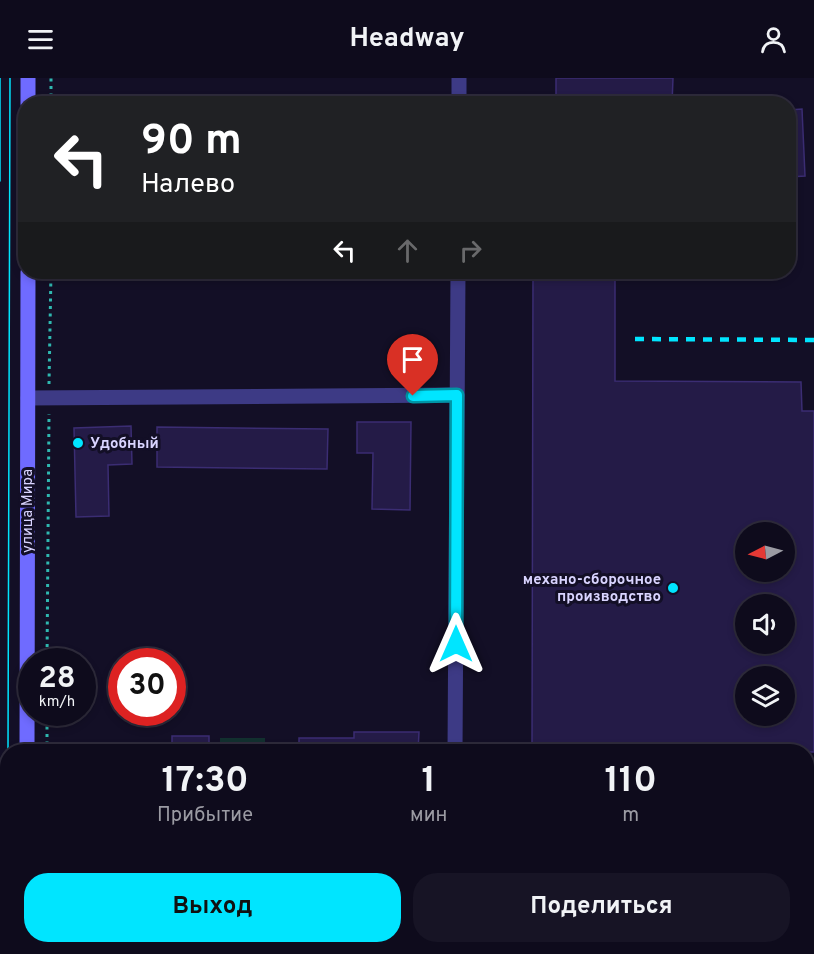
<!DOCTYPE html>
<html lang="ru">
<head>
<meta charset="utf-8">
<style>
  :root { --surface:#0e0b1c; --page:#171425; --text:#f1f3f6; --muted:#9b9ba3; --line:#2e2b3b; --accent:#00e5ff }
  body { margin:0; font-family:Overpass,sans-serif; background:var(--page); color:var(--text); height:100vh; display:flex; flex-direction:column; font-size:22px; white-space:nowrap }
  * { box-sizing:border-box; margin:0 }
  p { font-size:20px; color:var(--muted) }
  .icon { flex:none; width:33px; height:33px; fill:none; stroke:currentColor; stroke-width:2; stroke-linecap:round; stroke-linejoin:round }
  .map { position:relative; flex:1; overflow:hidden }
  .sheet { position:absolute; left:0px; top:666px; width:814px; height:210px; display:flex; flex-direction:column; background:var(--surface); border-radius:24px 24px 0 0; box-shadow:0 3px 9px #0003,0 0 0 2px var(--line) }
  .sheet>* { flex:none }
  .banner { position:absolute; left:18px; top:18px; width:778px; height:183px; border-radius:24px; box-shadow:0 3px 9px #0003,0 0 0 2px var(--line); background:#202124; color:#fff; overflow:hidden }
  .needle { width:39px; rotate:264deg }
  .buttons { position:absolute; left:735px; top:444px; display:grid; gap:12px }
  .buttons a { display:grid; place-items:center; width:60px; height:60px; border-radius:50%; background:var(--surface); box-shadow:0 3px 9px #0003,0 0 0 2px var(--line); font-size:30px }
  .speed { position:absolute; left:18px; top:570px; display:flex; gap:12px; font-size:30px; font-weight:700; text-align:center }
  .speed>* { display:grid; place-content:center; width:78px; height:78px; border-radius:50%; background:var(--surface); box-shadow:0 3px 9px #0003,0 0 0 2px var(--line); line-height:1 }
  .speed small { font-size:15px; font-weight:400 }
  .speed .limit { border:9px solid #d22; background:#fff; color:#111 }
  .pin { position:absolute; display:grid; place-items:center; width:51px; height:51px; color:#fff; margin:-62px -26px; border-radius:50% 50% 50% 0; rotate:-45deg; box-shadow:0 0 6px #0007 }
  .pin .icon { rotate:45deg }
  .me { position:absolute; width:66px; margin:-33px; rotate:0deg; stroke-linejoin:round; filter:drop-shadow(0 0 4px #0008) }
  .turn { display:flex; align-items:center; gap:21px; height:126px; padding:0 24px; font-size:27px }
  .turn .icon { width:78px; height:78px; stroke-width:2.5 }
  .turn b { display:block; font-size:42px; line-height:51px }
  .lanes { display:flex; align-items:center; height:57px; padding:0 24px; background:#0003; justify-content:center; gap:30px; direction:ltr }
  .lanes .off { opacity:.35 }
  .eta { display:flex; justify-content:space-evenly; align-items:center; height:102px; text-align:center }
  .eta b { font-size:36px; font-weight:700; line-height:42px }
  .action { display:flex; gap:12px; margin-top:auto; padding:12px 24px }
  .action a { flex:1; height:69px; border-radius:24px; background:var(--accent); color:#111; font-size:24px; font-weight:700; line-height:69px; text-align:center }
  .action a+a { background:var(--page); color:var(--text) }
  header { display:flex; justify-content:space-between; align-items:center; height:78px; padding:0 24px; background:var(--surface); font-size:27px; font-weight:700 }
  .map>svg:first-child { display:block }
  .green { fill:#12302f }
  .building { fill:#241b47; stroke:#3b2d73; stroke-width:1.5; fill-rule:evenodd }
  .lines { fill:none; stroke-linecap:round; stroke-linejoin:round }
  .path { stroke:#2fb8b0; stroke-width:3; stroke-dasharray:3 4.5; stroke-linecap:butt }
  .street { stroke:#3d3a85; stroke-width:15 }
  .secondary { stroke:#6f6bff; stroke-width:15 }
  .tram { stroke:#00e5ff; stroke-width:1.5 }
  .rail { stroke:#00e5ff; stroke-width:4.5; stroke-dasharray:9 8; stroke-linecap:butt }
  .route-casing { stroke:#0095a6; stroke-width:15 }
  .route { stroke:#00e5ff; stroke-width:10 }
  .poi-dot { fill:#00e5ff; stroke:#130f26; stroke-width:2 }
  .labels { text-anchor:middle; stroke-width:6; stroke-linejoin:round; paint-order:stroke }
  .poi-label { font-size:15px; font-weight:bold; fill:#d9d4ff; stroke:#130f26; text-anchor:start }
  .street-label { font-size:15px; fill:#d9d4ff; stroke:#130f26 }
</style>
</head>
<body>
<header><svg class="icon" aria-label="menu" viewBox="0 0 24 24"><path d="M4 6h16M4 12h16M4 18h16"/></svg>Headway<svg class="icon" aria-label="person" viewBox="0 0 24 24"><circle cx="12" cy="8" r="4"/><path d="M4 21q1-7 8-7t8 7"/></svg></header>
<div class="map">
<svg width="814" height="876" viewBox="0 0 814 876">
  <rect width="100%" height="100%" fill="#130f26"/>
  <g class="green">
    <rect x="220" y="660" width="45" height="13"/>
    <rect x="190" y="869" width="74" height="7"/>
  </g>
  <g class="building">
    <path d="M 556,0 L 673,0 L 672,26 L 556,25 Z"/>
    <path d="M 802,31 L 805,98 L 789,99 L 789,32 Z"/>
    <path d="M 533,194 L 615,194 L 615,303 L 801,304 L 802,333 L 814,333 L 814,674 L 532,674 ZM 746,454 L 784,454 L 784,494 L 746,494 ZM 746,526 L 784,526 L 784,566 L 746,566 ZM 746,598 L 784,598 L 784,638 L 746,638 Z"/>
    <path d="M 357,344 L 411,344 L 410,432 L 372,431 L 373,375 L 357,375 Z"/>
    <path d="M 131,348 L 132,386 L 108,387 L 109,438 L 76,439 L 74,350 Z"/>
    <path d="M 157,349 L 328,351 L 327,391 L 157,389 Z"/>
    <path d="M 354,654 L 419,654 L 418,674 L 299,674 L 299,660 L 354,660 Z"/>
    <rect x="172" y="658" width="37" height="16"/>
  </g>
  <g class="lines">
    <g class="path">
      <path d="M 51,26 L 51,0"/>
      <path d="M 49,306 L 51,194"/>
      <path d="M 47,584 L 49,336"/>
      <path d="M 47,674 L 47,634"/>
      <path d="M 46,876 L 46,868"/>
    </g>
    <g class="street">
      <path d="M 459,26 L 459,0"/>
      <path d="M 28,320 L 457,317"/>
      <path d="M 455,674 L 458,194"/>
      <path d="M 454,876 L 454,868"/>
    </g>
    <g class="secondary">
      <path d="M 28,26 L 28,0"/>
      <path d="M 27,674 L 28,194"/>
      <path d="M 27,876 L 27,868"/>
    </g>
    <g class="tram">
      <path d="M 0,103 L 0,0"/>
      <path d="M 8,674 L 10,0"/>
      <path d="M 8,868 L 8,876"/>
    </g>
    <path class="rail" d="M 635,261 L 814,262"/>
  </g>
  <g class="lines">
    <defs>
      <path id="route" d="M 413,318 L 457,317 L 456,566"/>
    </defs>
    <use href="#route" class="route-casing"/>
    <use href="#route" class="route"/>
  </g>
  <g class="poi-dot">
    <circle cx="78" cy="365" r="6"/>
    <circle cx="673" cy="510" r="6"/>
  </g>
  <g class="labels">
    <g class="poi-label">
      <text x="90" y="370">Удобный</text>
      <text x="661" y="506" text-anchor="end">механо-сборочное<tspan x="661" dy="17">производство</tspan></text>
    </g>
    <g class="street-label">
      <text transform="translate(27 433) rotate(-90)" y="5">улица Мира</text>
    </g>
  </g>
</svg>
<div class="buttons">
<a><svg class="needle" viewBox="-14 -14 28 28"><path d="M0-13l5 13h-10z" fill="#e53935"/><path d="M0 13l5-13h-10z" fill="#9b9ba3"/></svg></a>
<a><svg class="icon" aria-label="sound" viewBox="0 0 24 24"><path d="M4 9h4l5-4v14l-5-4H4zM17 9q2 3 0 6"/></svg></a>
<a><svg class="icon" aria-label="layers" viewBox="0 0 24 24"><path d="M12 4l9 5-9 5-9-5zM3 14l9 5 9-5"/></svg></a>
</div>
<div class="speed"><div>28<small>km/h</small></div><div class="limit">30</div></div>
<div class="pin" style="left:413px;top:318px;background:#d93025"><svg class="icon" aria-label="arrive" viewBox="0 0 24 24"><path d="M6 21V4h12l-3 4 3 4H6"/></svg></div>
<svg class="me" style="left:456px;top:566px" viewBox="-20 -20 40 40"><path d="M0-17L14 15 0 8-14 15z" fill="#00e5ff" stroke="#fff" stroke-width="4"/></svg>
<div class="banner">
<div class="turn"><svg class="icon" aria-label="left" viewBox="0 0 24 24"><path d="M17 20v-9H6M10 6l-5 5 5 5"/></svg><div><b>90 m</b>Налево</div></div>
<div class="lanes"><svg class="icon" aria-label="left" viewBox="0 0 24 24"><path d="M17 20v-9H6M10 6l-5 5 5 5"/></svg><svg class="icon off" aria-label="ahead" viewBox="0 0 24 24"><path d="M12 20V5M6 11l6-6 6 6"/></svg><svg class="icon off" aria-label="right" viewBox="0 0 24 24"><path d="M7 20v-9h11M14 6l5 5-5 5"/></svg></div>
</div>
<section class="sheet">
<div class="eta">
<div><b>17:30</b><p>Прибытие</p></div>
<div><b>1</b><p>мин</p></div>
<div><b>110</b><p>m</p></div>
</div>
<div class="action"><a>Выход</a><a>Поделиться</a></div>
</section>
</div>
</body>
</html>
